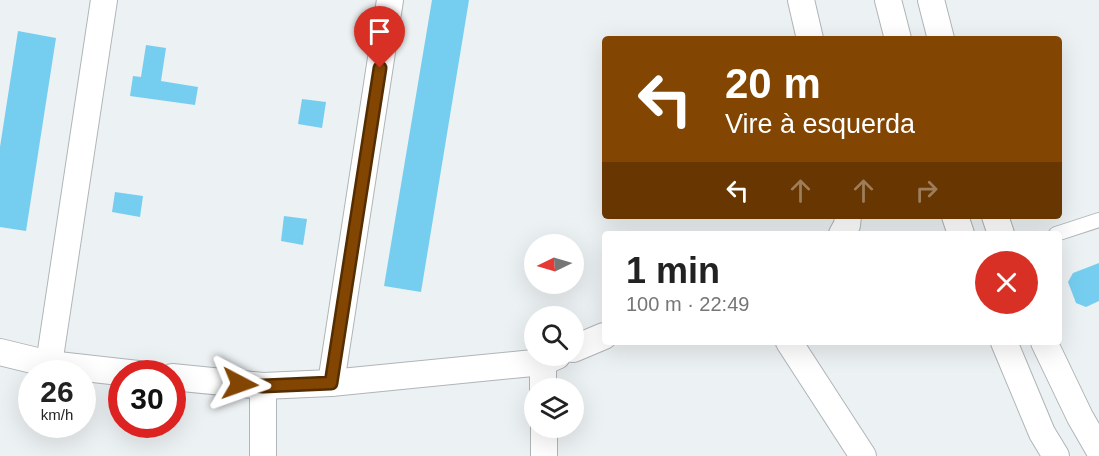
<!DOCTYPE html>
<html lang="pt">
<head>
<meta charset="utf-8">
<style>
  :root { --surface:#fff; --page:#f6f6f6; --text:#222; --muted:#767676 }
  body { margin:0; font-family:Helvetica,sans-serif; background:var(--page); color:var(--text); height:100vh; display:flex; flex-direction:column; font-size:22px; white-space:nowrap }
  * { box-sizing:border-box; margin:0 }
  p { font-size:20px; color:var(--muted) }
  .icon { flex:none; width:33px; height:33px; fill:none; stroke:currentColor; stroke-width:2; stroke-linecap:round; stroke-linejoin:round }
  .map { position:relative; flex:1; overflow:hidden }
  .side { position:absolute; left:602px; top:231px; width:460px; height:114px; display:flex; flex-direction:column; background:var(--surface); border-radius:6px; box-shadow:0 6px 24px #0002 }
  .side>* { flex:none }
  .hud { position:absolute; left:602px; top:36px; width:460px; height:183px; border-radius:6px; box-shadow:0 6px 24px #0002; background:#824502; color:#fff; overflow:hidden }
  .needle { width:39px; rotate:265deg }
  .controls { position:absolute; left:524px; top:234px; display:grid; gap:12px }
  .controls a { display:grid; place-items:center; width:60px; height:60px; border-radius:50%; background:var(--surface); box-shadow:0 6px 24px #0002; font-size:30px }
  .speed { position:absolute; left:18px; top:360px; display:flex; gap:12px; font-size:30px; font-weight:700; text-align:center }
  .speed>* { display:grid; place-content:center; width:78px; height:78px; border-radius:50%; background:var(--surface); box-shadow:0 6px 24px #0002; line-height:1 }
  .speed small { font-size:15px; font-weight:400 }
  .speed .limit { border:9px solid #d22; background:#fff; color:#111 }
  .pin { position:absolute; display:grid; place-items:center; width:51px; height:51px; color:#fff; margin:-62px -26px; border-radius:50% 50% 50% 0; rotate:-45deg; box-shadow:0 0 6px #0007 }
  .pin .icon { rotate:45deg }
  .me { position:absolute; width:66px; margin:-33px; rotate:94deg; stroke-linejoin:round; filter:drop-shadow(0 0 4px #0008) }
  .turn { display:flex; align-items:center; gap:21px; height:126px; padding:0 24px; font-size:27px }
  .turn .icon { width:78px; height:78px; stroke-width:2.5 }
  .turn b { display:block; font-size:42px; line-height:51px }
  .lanes { display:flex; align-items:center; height:57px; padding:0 24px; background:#0003; justify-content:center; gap:30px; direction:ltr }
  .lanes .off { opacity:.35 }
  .round { display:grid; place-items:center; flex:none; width:63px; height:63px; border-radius:32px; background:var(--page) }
  .head { display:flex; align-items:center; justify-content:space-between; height:102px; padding:0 24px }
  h1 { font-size:36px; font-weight:600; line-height:45px }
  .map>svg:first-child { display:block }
  .building { fill:#75ceef }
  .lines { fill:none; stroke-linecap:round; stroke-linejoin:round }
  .lane-casing { stroke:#b0b5b7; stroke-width:16 }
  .street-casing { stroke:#b0b5b7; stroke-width:28 }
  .lane { stroke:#fff; stroke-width:14 }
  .street { stroke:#fff; stroke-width:26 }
  .route-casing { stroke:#542d01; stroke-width:15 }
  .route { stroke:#824502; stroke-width:10 }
</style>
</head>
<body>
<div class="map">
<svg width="1099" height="456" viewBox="0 0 1099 456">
  <rect width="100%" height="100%" fill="#ecf1f3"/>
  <g class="building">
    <path d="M 432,0 L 469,0 L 421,292 L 384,286 Z"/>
    <path d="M 18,31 L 56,38 L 26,231 L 0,227 L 0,147 Z"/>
    <path d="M 146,45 L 166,48 L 161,81 L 198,87 L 195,105 L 130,96 L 133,76 L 141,77 Z"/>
    <path d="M 302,99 L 326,102 L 322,128 L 298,124 Z"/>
    <path d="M 115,192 L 143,196 L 140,217 L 112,212 Z"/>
    <path d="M 284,216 L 307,219 L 303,245 L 281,241 Z"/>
    <path d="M 1099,263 L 1099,301 L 1086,307 L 1076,303 L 1068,282 L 1073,273 Z"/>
  </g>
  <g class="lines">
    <defs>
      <path id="lane" d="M 1056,234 L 1099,220"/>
      <g id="street">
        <path d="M 801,0 L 810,39"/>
        <path d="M 888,0 L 898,39"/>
        <path d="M 931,0 L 941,39"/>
        <path d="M 955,216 L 961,234"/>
        <path d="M 995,216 L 1001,234"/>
        <path d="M 842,234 L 847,225 L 848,216"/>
        <path d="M 789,342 L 863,456"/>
        <path d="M 1004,342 L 1042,433 L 1056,456"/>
        <path d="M 1044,342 L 1080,417 L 1099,450"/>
        <path d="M 573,349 L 604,336"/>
        <path d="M 0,352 L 49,364 L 138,374"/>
        <path d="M 543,362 L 543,388"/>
        <path d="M 49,364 L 104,0"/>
        <path d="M 172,377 L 263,386 L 331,383 L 543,362 L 557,356"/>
        <path d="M 331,383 L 390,0"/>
        <path d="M 263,386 L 263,456"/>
        <path d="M 544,428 L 544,456"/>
      </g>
    </defs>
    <use href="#lane" class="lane-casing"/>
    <use href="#street" class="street-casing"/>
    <use href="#lane" class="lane"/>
    <use href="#street" class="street"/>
  </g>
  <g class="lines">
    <defs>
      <path id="route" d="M 240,384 L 263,386 L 331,383 L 380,68"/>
    </defs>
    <use href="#route" class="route-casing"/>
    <use href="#route" class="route"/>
  </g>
</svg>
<div class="controls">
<a><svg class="needle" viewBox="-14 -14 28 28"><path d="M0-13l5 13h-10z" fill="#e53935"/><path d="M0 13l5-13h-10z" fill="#767676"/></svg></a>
<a><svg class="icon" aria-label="search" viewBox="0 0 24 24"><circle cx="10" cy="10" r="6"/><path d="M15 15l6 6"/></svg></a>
<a><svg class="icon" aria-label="layers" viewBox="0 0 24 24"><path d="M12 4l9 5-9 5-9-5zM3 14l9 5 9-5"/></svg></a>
</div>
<div class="speed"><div>26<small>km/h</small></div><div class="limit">30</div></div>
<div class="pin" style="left:380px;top:68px;background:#d93025"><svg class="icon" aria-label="arrive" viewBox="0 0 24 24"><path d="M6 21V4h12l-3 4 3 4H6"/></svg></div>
<svg class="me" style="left:240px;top:384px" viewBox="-20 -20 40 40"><path d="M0-17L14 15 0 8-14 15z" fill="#824502" stroke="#fff" stroke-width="4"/></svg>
<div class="hud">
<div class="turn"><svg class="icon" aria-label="left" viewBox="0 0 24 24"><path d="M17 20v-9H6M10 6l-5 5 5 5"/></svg><div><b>20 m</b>Vire à esquerda</div></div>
<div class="lanes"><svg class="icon" aria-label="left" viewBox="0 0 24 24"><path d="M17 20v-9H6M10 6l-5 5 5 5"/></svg><svg class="icon off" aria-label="ahead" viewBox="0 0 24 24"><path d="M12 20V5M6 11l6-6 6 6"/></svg><svg class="icon off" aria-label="ahead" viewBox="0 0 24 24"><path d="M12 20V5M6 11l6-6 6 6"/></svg><svg class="icon off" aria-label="right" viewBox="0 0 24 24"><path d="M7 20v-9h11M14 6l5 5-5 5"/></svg></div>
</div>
<section class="side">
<div class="head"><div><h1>1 min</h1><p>100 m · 22:49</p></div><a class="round" style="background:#d93025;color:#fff"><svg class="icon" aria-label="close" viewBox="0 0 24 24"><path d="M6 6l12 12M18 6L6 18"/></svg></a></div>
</section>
</div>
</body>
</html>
